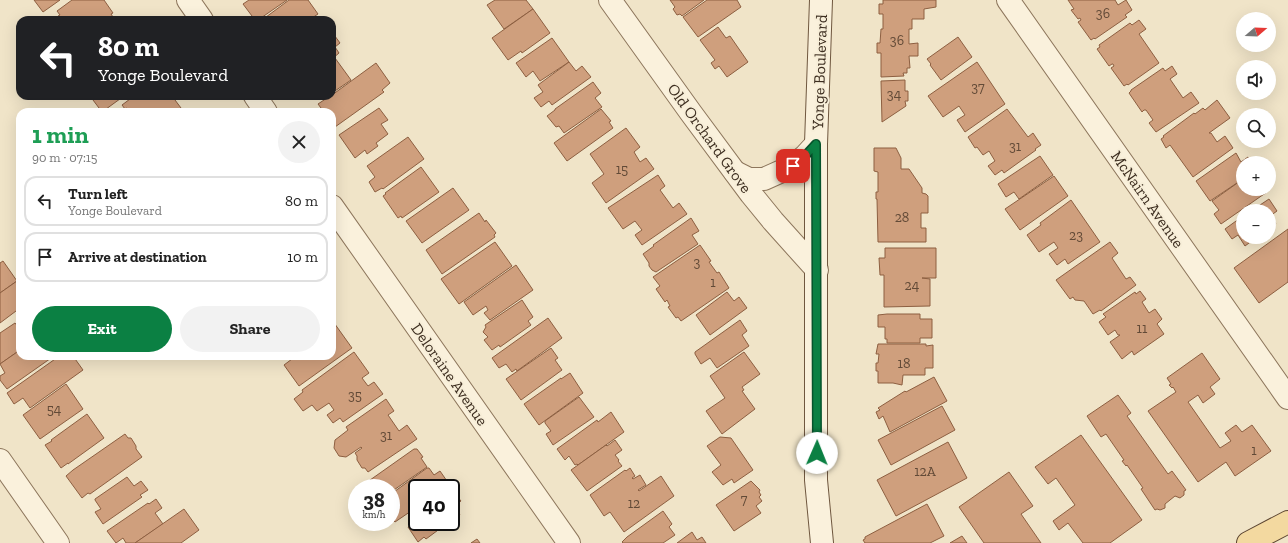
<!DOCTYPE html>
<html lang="en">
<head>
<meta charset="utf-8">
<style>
  :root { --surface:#fff; --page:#f2f2f2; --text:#222; --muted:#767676; --line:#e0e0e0; --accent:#0b8043 }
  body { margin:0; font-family:"Zilla Slab",serif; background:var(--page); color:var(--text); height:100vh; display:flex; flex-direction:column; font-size:15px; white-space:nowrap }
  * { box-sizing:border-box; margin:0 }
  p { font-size:13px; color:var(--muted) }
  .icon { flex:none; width:22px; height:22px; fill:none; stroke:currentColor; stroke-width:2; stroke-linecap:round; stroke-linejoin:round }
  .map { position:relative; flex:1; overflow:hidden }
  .panel { position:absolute; left:16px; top:108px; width:320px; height:252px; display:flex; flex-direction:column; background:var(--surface); border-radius:12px; box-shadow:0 4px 16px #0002 }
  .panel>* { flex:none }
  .guide { position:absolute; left:16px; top:16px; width:320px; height:84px; border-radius:12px; box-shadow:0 4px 16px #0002; background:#202124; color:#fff; overflow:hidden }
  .needle { width:26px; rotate:71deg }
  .tools { position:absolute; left:1236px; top:12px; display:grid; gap:8px }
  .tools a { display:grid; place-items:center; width:40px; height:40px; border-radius:50%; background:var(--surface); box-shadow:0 4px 16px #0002; font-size:20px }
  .speed { position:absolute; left:348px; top:479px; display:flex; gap:8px; font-size:20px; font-weight:700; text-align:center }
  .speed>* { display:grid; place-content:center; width:52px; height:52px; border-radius:50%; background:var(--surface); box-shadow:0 4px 16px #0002; line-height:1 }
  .speed small { font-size:10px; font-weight:400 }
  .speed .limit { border:2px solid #111; border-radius:6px; background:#fff; color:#111 }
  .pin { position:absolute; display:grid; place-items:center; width:34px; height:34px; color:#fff; margin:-17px; border-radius:8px; box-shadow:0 2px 6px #0006 }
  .me { position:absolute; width:44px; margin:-22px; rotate:1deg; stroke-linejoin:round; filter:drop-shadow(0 0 3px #0008) }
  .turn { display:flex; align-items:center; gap:14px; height:84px; padding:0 16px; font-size:18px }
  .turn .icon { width:52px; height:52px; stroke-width:2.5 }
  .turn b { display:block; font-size:28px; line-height:34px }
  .round { display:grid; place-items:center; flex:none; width:42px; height:42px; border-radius:21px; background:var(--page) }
  .overview { display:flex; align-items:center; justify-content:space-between; height:68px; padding:0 16px }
  h1 { font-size:24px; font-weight:700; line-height:30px; color:#1e9e55 }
  .action { display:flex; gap:8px; margin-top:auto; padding:8px 16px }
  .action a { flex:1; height:46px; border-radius:24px; background:var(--accent); color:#fff; font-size:16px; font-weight:700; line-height:46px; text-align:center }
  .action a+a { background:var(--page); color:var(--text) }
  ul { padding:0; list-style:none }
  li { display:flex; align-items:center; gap:12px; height:50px; margin:0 8px 6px; padding:0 8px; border:2px solid var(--line); border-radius:12px }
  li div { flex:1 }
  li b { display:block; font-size:15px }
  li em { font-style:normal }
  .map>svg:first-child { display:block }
  .building { fill:#cf9f7d; stroke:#8d5f41 }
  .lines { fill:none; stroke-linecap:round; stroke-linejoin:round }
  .street-casing { stroke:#8d765c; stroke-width:24 }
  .secondary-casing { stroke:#6f573f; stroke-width:24 }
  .primary-casing { stroke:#5b4430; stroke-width:24 }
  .street { stroke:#faf1dc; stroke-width:22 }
  .secondary { stroke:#faf1dc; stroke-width:22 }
  .primary { stroke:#f3d9a0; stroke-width:22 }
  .route-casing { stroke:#07532c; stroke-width:10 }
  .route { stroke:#0b8043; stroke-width:7 }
  .labels { text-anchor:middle; stroke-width:4; stroke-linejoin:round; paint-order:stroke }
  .number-label { font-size:14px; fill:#624a37 }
  .street-label { font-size:16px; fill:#3d2e20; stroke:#f7eed8 }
</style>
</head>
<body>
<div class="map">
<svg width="1288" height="543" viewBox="0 0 1288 543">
  <rect width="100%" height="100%" fill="#f0e4c8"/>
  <g class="building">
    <path d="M 34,0 L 60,0 L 43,12 Z"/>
    <path d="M 72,0 L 104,0 L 113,13 L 111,14 L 115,20 L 61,20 L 58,16 L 60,15 L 57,11 Z"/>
    <path d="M 249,0 L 287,0 L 258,20 L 255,20 L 243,4 Z"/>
    <path d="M 289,0 L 308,0 L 318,14 L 312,18 L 313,20 L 262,20 Z"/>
    <path d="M 495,0 L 526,0 L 533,9 L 504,29 L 487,5 Z"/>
    <path d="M 670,0 L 704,0 L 682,16 L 680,14 L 677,15 L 673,9 L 675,7 Z"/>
    <path d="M 707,0 L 737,0 L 741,7 L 698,37 L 683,17 Z"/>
    <path d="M 883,0 L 936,0 L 936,7 L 924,9 L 924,19 L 912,19 L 912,29 L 909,29 L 909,44 L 918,43 L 918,56 L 909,56 L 910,68 L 907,68 L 907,73 L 903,73 L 904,76 L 881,77 L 881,53 L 877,53 L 877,43 L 880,43 L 881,29 L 883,29 L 883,14 L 879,14 L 879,4 L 883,4 Z"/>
    <path d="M 1068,0 L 1115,0 L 1118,5 L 1126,0 L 1132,10 L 1125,15 L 1127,17 L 1095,39 L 1094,38 L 1091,40 L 1078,22 L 1081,20 L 1080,18 L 1078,19 L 1071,10 L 1074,9 Z"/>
    <path d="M 533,9 L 550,33 L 522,53 L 521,51 L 508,60 L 492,38 Z"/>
    <path d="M 1139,20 L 1146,29 L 1139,34 L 1159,63 L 1128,85 L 1127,84 L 1124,86 L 1111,68 L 1114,66 L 1113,64 L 1112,64 L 1109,66 L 1097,49 L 1100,47 L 1099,45 L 1130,23 L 1132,25 Z"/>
    <path d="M 718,27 L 726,38 L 730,36 L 748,62 L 727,77 L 719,66 L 715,69 L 711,63 L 715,60 L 700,40 Z"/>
    <path d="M 332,32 L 340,43 L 335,47 L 339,53 L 332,59 Z"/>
    <path d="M 958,37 L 972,57 L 941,80 L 930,65 L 931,64 L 927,59 Z"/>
    <path d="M 552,38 L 569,62 L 540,81 L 533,71 L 526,77 L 516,63 Z"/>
    <path d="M 335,58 L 351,80 L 332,93 L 332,60 Z"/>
    <path d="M 569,62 L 576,71 L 582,66 L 591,77 L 552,105 L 549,101 L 541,107 L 534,98 L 543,92 L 538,85 Z"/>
    <path d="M 977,62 L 1005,104 L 965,132 L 957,120 L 965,115 L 959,106 L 943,117 L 928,96 Z"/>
    <path d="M 376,63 L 390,83 L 382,90 L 384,92 L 335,127 L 332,123 L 332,112 L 324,112 L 318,104 L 330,96 L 332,96 L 332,95 Z"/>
    <path d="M 1172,66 L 1177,74 L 1170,79 L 1183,98 L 1191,92 L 1199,103 L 1156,132 L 1149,123 L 1153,120 L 1146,110 L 1144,110 L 1142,112 L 1129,93 L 1131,91 L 1131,90 L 1163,68 L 1165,71 Z"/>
    <path d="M 905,80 L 905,91 L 908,91 L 908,101 L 905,101 L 906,106 L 882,122 L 881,81 Z"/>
    <path d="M 593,82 L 601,93 L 595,98 L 602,107 L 564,133 L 559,126 L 556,127 L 547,116 L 555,110 L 555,109 Z"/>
    <path d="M 90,96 L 124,96 L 102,112 Z"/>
    <path d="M 134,96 L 174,96 L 176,99 L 175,100 L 184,112 L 130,112 L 127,108 L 125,109 L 122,105 Z"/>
    <path d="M 318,96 L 328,96 L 323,100 L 322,97 L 320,98 Z"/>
    <path d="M 1217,100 L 1230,118 L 1209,133 L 1211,133 L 1217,142 L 1225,136 L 1233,148 L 1193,177 L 1170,145 L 1166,148 L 1161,139 L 1164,137 L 1163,136 L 1194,113 L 1195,114 L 1203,108 L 1205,110 Z"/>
    <path d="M 379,108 L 388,120 L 381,124 L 388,134 L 376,143 L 378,146 L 367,154 L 365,150 L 355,158 L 339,135 Z"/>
    <path d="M 601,109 L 611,121 L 609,122 L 613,128 L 567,161 L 554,143 Z"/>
    <path d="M 1007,109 L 1028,137 L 1033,133 L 1041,145 L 1035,149 L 1036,150 L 1004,173 L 1002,170 L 995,175 L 988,166 L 995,161 L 989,151 L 983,155 L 977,147 L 975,148 L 968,137 Z"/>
    <path d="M 626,128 L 640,147 L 634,152 L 640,162 L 646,158 L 654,169 L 606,203 L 592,183 L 604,174 L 590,154 Z"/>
    <path d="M 408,137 L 424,159 L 383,189 L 382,188 L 375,192 L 369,182 L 375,177 L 367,166 Z"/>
    <path d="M 874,148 L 896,148 L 901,158 L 901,169 L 909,169 L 922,188 L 922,193 L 926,194 L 928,196 L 928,213 L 921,213 L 921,228 L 926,228 L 926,242 L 878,242 L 877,199 L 876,199 L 876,192 L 878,192 L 878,172 L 874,171 Z"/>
    <path d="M 1236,153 L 1241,162 L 1248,157 L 1252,163 L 1243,163 L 1243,179 L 1210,201 L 1196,181 Z"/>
    <path d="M 1040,156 L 1053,175 L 1019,199 L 1014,192 L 1006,197 L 998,184 Z"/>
    <path d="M 421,167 L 439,192 L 402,218 L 401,216 L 398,218 L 383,196 L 386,194 L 385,193 Z"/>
    <path d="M 658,175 L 665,186 L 660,190 L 673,208 L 679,203 L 687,214 L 642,245 L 635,235 L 642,230 L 635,221 L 623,229 L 608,208 Z"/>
    <path d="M 1054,176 L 1068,196 L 1020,230 L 1005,209 Z"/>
    <path d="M 1243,179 L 1243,189 L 1267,189 L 1267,192 L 1221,224 L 1214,214 L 1219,210 L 1212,201 Z"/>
    <path d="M 453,188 L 469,210 L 422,243 L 406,221 Z"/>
    <path d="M 1269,199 L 1277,211 L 1270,216 L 1276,224 L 1269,229 L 1269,211 L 1251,211 Z"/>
    <path d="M 1071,200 L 1100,242 L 1068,264 L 1065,259 L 1057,265 L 1049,254 L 1058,248 L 1054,242 L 1039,252 L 1027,235 L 1041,225 L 1040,223 Z"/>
    <path d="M 479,213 L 485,222 L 486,220 L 496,233 L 494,235 L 495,237 L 442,274 L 426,250 Z"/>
    <path d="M 1243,216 L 1243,237 L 1257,237 L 1245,246 L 1238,235 L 1232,239 L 1225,229 Z"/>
    <path d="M 691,218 L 699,231 L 692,235 L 698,244 L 656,272 L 652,270 L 649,266 L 649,263 L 643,254 L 654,246 L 653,245 Z"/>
    <path d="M 1288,229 L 1288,282 L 1259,303 L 1234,268 Z"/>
    <path d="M 495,242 L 512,266 L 459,304 L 441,279 Z"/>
    <path d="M 1110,242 L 1118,253 L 1112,258 L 1126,279 L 1130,277 L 1136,285 L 1101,311 L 1100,310 L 1093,314 L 1084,301 L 1075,300 L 1073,297 L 1070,299 L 1056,280 Z"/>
    <path d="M 700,245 L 711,261 L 709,262 L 717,273 L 719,272 L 729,288 L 681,321 L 678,317 L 676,318 L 668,307 L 670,306 L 667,300 L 665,302 L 656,289 L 660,286 L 653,277 Z"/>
    <path d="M 885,248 L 936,248 L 936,278 L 922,278 L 930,279 L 930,306 L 884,307 L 884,275 L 880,275 L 879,258 L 885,258 Z"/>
    <path d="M 3,261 L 17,281 L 0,293 L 0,263 Z"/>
    <path d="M 516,265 L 533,290 L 490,320 L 484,313 L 488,310 L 486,306 L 473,315 L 464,302 Z"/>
    <path d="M 17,281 L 20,286 L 20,308 L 0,323 L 0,293 Z"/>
    <path d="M 1140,291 L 1146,299 L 1142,302 L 1149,313 L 1155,309 L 1162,319 L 1157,324 L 1164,334 L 1134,355 L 1132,351 L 1122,359 L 1110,342 L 1120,335 L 1118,335 L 1115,330 L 1108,335 L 1099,322 L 1106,317 L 1103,314 L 1135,292 L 1136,294 Z"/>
    <path d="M 727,292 L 734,301 L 739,297 L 747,308 L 710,335 L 696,315 Z"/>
    <path d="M 522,300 L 533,317 L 528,321 L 531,325 L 500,347 L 499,345 L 492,350 L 484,340 L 488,337 L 483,332 L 486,327 L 485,325 Z"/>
    <path d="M 887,314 L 920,314 L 920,319 L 932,319 L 932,338 L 920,338 L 920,343 L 887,343 L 887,339 L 885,339 L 885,327 L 878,327 L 878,315 Z"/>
    <path d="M 548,318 L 562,338 L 517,371 L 516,369 L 512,372 L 506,364 L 499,368 L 492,358 Z"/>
    <path d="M 332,320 L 352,348 L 299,386 L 284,365 L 296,356 L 332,356 Z"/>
    <path d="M 740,320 L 747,331 L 742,335 L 749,346 L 717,368 L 710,358 L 701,364 L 695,354 L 695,352 Z"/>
    <path d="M 15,323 L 20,329 L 20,350 L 0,364 L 0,333 Z"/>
    <path d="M 878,344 L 926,344 L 926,346 L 933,345 L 933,368 L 925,368 L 925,375 L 903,375 L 902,385 L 893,383 L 878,383 L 878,371 L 876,371 L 876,363 L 878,363 L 879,354 L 876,354 Z"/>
    <path d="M 551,348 L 558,358 L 555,360 L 562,370 L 521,400 L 506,379 Z"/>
    <path d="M 20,350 L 20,356 L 54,356 L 7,389 L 0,380 L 0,376 L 5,373 L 0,364 Z"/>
    <path d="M 354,352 L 369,373 L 362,378 L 368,386 L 374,382 L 383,394 L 343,422 L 340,418 L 333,423 L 327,415 L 334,410 L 329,403 L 317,411 L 312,405 L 303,411 L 294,399 L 303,392 L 302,390 Z"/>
    <path d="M 744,352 L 760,374 L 742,387 L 744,390 L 742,391 L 755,409 L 722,434 L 706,411 L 725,398 L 710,376 Z"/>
    <path d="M 1202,353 L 1220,379 L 1210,387 L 1215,394 L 1203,403 L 1198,395 L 1188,402 L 1220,448 L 1231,441 L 1225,433 L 1236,425 L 1242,432 L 1252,425 L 1271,451 L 1235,476 L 1226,462 L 1198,482 L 1148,411 L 1176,392 L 1173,387 L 1172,388 L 1169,385 L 1171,384 L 1167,378 Z"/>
    <path d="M 61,356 L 73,356 L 83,370 L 30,408 L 23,398 L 14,404 L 7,393 L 58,357 L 59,358 Z"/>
    <path d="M 570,373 L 583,393 L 539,425 L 524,404 L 561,378 L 561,379 Z"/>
    <path d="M 934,377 L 947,401 L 890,432 L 883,416 L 879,419 L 876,412 L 880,410 L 878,408 L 905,391 L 906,392 Z"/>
    <path d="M 66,384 L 83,409 L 40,439 L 23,415 Z"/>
    <path d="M 1118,395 L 1131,413 L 1127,416 L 1168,474 L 1172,471 L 1186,490 L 1184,491 L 1184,495 L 1180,498 L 1175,496 L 1165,504 L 1165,508 L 1160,510 L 1157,509 L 1155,510 L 1141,489 L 1143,488 L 1127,465 L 1126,466 L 1122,461 L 1124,460 L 1106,434 L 1101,437 L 1087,416 Z"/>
    <path d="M 579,397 L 594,417 L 553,445 L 546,434 L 551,431 L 545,423 L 545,421 Z"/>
    <path d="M 386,399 L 394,411 L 388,415 L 399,431 L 407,425 L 417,439 L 368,472 L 365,468 L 362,468 L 357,460 L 357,456 L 355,453 L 362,448 L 361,447 L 346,457 L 339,456 L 334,448 L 335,440 L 348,430 L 346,427 Z"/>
    <path d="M 942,406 L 955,430 L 891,465 L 878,440 Z"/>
    <path d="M 611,412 L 624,432 L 578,465 L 577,464 L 575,465 L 569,456 L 565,460 L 557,449 L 597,420 L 598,422 Z"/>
    <path d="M 87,414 L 104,438 L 68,464 L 68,463 L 61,468 L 45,445 L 52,441 L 51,440 Z"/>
    <path d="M 125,434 L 128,438 L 131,438 L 136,446 L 136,449 L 142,457 L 90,494 L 88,493 L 82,498 L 66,476 L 73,470 Z"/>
    <path d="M 1081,435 L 1142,520 L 1110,543 L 1083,543 L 1068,523 L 1059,530 L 1053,521 L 1075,505 L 1056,478 L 1048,484 L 1035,467 Z"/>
    <path d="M 720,437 L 731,438 L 753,470 L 734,483 L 732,479 L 723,485 L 712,472 L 721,465 L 707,446 Z"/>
    <path d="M 615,440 L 622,450 L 615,455 L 619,460 L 618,461 L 622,466 L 587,491 L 571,470 L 606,445 L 607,446 Z"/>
    <path d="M 948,442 L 967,478 L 896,516 L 877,480 Z"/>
    <path d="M 414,449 L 417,449 L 423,457 L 421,458 L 427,467 L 391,492 L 391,488 L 361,488 L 363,485 Z"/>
    <path d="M 427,468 L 429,468 L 434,475 L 440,471 L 449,484 L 443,488 L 417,488 L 417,507 L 395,522 L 393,520 L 391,521 L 391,494 Z"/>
    <path d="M 630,468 L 635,476 L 632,478 L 633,479 L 640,475 L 646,485 L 638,490 L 639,491 L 661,476 L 674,496 L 624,532 L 610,512 L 604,516 L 590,495 L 625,470 L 626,471 Z"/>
    <path d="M 1009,472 L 1033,506 L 1021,514 L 1041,543 L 984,543 L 959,507 Z"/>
    <path d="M 127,477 L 134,486 L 141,481 L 148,490 L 140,495 L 142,497 L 103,524 L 95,512 L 101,509 L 95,500 L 95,499 Z"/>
    <path d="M 751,481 L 760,490 L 759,492 L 761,495 L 759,497 L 762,501 L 756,506 L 761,513 L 734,531 L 716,505 Z"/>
    <path d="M 451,489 L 461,501 L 454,506 L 460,515 L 451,521 Z"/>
    <path d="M 156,499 L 162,508 L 155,513 L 163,524 L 135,543 L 126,543 L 123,538 L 116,543 L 107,531 L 148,503 L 149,504 Z"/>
    <path d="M 927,504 L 944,536 L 930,543 L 865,543 L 863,540 L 865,539 L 865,537 Z"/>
    <path d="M 184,509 L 199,530 L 181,543 L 135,543 Z"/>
    <path d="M 663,511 L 672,524 L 669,527 L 675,535 L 663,543 L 623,543 L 622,542 L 627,537 Z"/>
    <path d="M 417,513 L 417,522 L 449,522 L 426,539 L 424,537 L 418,542 L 408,527 L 414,523 L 411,518 Z"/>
    <path d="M 692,532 L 697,540 L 702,537 L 706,543 L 677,543 Z"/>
    <path d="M 962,536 L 967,543 L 950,543 Z"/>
    <path d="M 477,539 L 480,543 L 471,543 Z"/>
  </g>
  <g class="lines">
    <defs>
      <g id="street">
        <path d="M 188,0 L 202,20"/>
        <path d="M 610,0 L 691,113 L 751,194 L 773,221 L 817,270"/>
        <path d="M 1008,0 L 1288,398"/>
        <path d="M 255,96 L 266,112"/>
        <path d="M 735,172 L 749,179 L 764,179 L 793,166 L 805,156 L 816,144"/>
        <path d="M 332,206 L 569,543"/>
        <path d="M 0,460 L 58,543"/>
      </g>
      <path id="secondary" d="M 821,0 L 816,144 L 816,480 L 822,543"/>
      <path id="primary" d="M 1248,543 L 1288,522"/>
    </defs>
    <use href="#street" class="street-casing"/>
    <use href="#secondary" class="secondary-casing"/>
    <use href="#primary" class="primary-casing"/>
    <use href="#street" class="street"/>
    <use href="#secondary" class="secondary"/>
    <use href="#primary" class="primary"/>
  </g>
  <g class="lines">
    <defs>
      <path id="route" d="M 793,166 L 805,156 L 816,144 L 817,453"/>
    </defs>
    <use href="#route" class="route-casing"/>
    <use href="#route" class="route"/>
  </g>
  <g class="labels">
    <g class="number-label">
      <text x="1103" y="18">36</text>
      <text x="897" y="45">36</text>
      <text x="978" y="92">37</text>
      <text x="894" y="99">34</text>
      <text x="1015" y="151">31</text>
      <text x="622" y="174">15</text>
      <text x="902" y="222">28</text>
      <text x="1076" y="240">23</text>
      <text x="697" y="267">3</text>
      <text x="713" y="287">1</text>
      <text x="912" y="290">24</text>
      <text x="1142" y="333">11</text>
      <text x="904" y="368">18</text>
      <text x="355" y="400">35</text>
      <text x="54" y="414">54</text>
      <text x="386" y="440">31</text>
      <text x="1254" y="455">1</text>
      <text x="925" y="476">12A</text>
      <text x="744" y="504">7</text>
      <text x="634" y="508">12</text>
    </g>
    <g class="street-label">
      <text transform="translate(819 72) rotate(-88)" y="6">Yonge Boulevard</text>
      <text transform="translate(710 138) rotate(54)" y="6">Old Orchard Grove</text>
      <text transform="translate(1148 199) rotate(55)" y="6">McNairn Avenue</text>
      <text transform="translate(450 374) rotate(55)" y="6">Deloraine Avenue</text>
    </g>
  </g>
</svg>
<div class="tools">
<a><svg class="needle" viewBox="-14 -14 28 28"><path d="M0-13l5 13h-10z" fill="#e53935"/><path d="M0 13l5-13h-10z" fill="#767676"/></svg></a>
<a><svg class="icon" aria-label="sound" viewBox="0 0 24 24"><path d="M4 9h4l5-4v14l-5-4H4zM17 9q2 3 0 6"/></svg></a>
<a><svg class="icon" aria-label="search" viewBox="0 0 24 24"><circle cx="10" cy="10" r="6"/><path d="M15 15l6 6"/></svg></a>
<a>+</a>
<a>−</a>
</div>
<div class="speed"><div>38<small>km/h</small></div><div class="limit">40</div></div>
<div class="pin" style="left:793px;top:166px;background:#d93025"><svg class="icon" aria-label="arrive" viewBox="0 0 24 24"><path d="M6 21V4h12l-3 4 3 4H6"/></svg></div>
<svg class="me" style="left:817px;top:453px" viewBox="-20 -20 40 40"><circle r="19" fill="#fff"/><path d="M0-13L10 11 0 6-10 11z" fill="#0b8043"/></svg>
<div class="guide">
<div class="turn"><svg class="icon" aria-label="left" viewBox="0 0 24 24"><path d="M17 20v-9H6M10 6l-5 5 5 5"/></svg><div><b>80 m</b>Yonge Boulevard</div></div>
</div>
<section class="panel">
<div class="overview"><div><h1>1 min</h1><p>90 m · 07:15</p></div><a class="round"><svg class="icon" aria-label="close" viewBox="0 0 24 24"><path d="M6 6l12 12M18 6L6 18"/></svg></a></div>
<ul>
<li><svg class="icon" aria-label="left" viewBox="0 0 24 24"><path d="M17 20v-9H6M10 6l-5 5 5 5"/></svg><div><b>Turn left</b><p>Yonge Boulevard</p></div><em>80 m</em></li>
<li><svg class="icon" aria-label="arrive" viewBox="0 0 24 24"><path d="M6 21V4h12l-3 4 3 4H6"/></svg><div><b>Arrive at destination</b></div><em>10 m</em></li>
</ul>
<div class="action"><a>Exit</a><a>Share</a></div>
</section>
</div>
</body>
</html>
